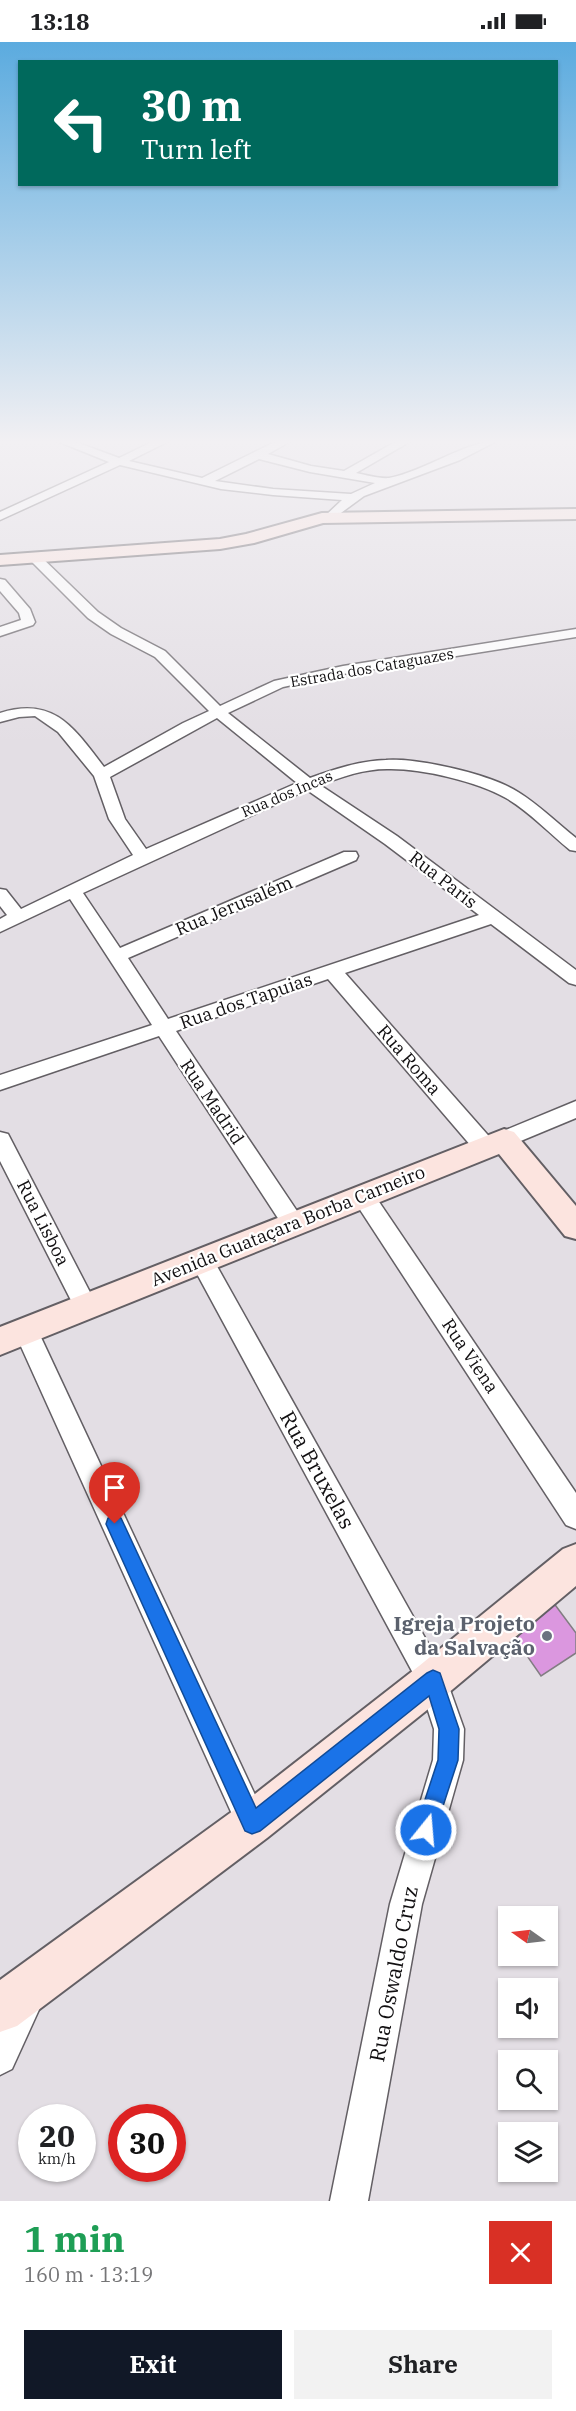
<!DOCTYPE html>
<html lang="en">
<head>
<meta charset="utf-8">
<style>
  :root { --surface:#fff; --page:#f2f2f2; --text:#202124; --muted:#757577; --accent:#111827 }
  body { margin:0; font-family:"IBM Plex Serif",serif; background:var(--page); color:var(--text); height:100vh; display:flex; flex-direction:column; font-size:22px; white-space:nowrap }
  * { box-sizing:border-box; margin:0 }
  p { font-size:20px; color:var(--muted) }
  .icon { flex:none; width:33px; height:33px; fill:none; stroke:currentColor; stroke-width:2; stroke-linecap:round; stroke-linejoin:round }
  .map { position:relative; height:2159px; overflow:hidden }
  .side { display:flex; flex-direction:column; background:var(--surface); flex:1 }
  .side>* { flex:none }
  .banner { position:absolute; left:18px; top:18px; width:540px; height:126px; border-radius:0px; box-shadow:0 2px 4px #0004; background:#00695c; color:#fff; overflow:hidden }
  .needle { width:39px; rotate:284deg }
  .tools { position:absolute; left:498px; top:1864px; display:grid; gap:12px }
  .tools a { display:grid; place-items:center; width:60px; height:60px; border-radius:0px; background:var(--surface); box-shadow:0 2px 4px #0004; font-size:30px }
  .speed { position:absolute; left:18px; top:2062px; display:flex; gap:12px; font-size:30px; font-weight:700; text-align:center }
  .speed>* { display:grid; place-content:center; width:78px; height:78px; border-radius:50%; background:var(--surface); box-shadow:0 2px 4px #0004; line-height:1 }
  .speed small { font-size:15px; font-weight:400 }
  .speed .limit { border:9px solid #d22; background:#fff; color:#111 }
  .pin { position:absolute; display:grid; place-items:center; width:51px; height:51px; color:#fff; margin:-62px -26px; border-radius:50% 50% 50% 0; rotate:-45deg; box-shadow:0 0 6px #0007 }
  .pin .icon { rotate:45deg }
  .me { position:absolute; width:66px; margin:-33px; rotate:17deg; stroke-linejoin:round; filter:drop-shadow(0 0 4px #0008) }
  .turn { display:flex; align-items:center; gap:21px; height:126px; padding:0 24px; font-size:27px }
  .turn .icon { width:78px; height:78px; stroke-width:2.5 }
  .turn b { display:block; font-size:42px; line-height:51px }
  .round { display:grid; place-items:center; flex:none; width:63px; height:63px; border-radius:0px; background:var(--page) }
  .head { display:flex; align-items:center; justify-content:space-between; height:102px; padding:0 24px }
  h1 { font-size:36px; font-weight:700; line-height:45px; color:#1e9e55 }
  .cta { display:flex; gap:12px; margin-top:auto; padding:12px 24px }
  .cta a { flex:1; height:69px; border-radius:0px; background:var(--accent); color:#fff; font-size:24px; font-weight:700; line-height:69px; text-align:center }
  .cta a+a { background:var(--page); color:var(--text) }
  .status { display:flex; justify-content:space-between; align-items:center; height:42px; padding:0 30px; background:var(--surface); direction:ltr }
  .status svg { height:16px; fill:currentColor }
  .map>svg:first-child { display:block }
  .building { fill:#db97df; stroke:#827d82; stroke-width:1.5 }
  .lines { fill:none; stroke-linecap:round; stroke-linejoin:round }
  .street-casing { stroke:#635f64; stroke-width:3 }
  .secondary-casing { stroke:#635f64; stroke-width:4 }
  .street { fill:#fff; fill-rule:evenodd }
  .secondary { fill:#fce4df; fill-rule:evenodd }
  .route { fill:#1a73e8; stroke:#114b97; stroke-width:1.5 }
  .worship-dot { fill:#6b7280; stroke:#fff; stroke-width:2 }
  .labels { text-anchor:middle; stroke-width:4.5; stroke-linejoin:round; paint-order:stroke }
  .far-street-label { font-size:15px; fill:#110f11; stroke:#fff }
  .street-label { font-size:18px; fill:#110f11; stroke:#fff }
  .near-street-label { font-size:21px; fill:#110f11; stroke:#fff }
  .near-worship-label { font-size:21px; font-weight:bold; fill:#5b616d; stroke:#fff; text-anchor:end }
</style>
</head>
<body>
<div class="status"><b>13:18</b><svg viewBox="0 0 49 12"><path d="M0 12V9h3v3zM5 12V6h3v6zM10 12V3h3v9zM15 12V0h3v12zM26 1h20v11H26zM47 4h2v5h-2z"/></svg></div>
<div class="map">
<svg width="576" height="2159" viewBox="0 0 576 2159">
  <rect width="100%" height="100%" fill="#e3dee4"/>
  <path class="building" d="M 550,1556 L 576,1591 L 576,1611 L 541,1634 L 516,1598 L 533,1567 Z"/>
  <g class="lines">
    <defs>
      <g id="street">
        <path d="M 57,399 L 73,399 L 119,416 L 154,399 L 169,399 L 129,419 L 202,436 L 277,399 L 291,399 L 268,412 L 311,424 L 344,429 L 397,399 L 411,399 L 356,431 C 366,433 380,437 389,436 C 423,430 466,399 497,399 L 460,418 L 364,454 L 330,479 L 324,475 L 342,458 L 273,453 L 221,447 L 120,423 L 0,478 L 0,470 L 109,420 ZM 259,417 L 310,430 L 375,441 L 351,452 L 273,447 L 215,439 Z"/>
        <path d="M 34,511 L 38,512 L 98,570 L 121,586 L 165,609 L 220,664 L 274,639 L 343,624 L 576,587 L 576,595 L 343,632 L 283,645 L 228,671 L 310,736 C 335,727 359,719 386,718 C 419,716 490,732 518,750 C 539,763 557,781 576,796 L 576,809 L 570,808 C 549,791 529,769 506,756 C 476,739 420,726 387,727 C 363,727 342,735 320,743 L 397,794 L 576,928 L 576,943 L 569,941 L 491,882 L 345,931 L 494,1100 L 497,1106 L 494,1112 L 486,1114 L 478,1112 L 328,937 L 176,989 L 301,1175 L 304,1181 L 301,1187 L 293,1190 L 285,1187 L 159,994 L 0,1048 L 0,1033 L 152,983 L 70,857 L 0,890 L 0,877 L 7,873 L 0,864 L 0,847 L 6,848 L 21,867 L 133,813 L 109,777 L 94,734 L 58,690 L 35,674 L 19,675 L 0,680 L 0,671 C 54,654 74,686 104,725 L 183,681 L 209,669 L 155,615 L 111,592 L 88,576 L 30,518 L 28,515 ZM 217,676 L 297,741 L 146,807 L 125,777 L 110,735 ZM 307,748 L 385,802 L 479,873 L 168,977 L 128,916 L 356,818 L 358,814 L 356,810 L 344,810 L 120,906 L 83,851 Z"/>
        <path d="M 0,537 L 5,538 L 30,567 L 35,580 L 33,583 L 0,594 L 0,585 L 21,578 L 19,571 L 0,549 Z"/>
        <path d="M 576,1059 L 576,1076 L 504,1106 L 496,1104 L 493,1098 L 496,1092 Z"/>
        <path d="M 0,1090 L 8,1092 L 94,1258 L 98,1265 L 94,1272 L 86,1275 L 78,1272 L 0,1119 Z"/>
        <path d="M 363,1145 L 371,1148 L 576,1451 L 576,1487 L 566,1483 L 355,1160 L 352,1154 L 355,1148 Z"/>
        <path d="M 201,1208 L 209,1210 L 443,1628 L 464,1687 L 463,1718 L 422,1862 L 368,2159 L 330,2159 L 390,1862 L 433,1718 L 434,1687 L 420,1644 L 189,1217 L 193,1210 Z"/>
        <path d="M 26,1279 L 35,1282 L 38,1289 L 263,1770 L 268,1781 L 263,1792 L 252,1797 L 241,1792 L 14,1289 L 17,1282 Z"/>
        <path d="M 25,1944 L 37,1949 L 42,1961 L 12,2027 L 0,2033 L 0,1976 L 13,1949 Z"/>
      </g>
      <g id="secondary">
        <path d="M 576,467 L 576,477 L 323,481 L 254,501 L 220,507 L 0,523 L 0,513 L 220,497 L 246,492 L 322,471 Z"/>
        <path d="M 504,1087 L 514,1090 L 576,1164 L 576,1197 L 565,1194 L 499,1112 L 0,1313 L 0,1285 Z"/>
        <path d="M 576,1502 L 576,1544 L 447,1652 L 267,1796 L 17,1984 L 0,1990 L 0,1938 L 237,1766 L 419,1624 L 563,1507 Z"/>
      </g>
    </defs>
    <use href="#street" class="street-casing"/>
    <use href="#secondary" class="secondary-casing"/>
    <use href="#street" class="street"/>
    <use href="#secondary" class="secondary"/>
  </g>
  <linearGradient id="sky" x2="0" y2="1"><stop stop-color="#5babdf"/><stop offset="0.57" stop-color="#f2f0f3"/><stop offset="1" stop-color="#f2f0f3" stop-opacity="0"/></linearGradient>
  <rect width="576" height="702" fill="url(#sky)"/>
  <path class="route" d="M 115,1474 L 121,1476 L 256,1766 L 427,1631 L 433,1628 L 440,1631 L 459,1687 L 458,1718 L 433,1795 L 426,1798 L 418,1795 L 415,1788 L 438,1718 L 439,1687 L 429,1654 L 260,1789 L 252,1792 L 245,1789 L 106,1482 L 108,1476 Z"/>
  <circle class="worship-dot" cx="547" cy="1594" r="6"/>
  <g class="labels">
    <g class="far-street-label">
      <text transform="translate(372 626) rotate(-10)" y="5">Estrada dos Cataguazes</text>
      <text transform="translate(287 752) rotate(-23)" y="5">Rua dos Incas</text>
    </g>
    <g class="street-label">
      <text transform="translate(443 838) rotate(38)" y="6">Rua Paris</text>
      <text transform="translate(234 864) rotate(-23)" y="6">Rua Jerusalém</text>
      <text transform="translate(246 959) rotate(-19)" y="6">Rua dos Tapuias</text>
      <text transform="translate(409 1018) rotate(49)" y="6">Rua Roma</text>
      <text transform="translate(212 1060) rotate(56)" y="6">Rua Madrid</text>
      <text transform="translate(43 1181) rotate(63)" y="6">Rua Lisboa</text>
      <text transform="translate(288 1184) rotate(-22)" y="6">Avenida Guataçara Borba Carneiro</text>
      <text transform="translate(470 1314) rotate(56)" y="6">Rua Viena</text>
    </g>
    <g class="near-street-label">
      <text transform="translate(317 1428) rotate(61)" y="7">Rua Bruxelas</text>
      <text transform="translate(394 1932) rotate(-79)" y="7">Rua Oswaldo Cruz</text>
    </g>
    <g class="near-worship-label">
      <text x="535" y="1589">Igreja Projeto<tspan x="535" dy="24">da Salvação</tspan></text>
    </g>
  </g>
</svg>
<div class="tools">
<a><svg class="needle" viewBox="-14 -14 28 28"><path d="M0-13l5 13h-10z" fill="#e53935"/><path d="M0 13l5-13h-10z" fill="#757577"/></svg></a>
<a><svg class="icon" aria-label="sound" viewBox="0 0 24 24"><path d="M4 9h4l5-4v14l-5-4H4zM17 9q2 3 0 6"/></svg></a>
<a><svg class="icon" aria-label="search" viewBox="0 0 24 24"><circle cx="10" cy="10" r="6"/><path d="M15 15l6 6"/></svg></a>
<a><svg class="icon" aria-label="layers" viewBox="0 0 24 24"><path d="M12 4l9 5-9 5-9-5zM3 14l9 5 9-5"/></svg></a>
</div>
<div class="speed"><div>20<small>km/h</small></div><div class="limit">30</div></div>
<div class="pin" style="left:115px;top:1482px;background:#d93025"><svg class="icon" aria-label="arrive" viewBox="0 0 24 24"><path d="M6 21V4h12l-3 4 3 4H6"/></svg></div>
<svg class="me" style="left:426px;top:1788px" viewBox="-20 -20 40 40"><circle r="17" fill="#1a73e8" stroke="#fff" stroke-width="3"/><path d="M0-11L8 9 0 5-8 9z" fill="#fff"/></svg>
<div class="banner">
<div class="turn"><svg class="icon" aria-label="left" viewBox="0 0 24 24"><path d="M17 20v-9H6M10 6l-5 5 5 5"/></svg><div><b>30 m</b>Turn left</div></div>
</div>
</div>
<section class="side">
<div class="head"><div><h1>1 min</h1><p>160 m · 13:19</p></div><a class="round" style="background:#d93025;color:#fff"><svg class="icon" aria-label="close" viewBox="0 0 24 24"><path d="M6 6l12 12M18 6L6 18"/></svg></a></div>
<div class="cta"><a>Exit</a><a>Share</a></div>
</section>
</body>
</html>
